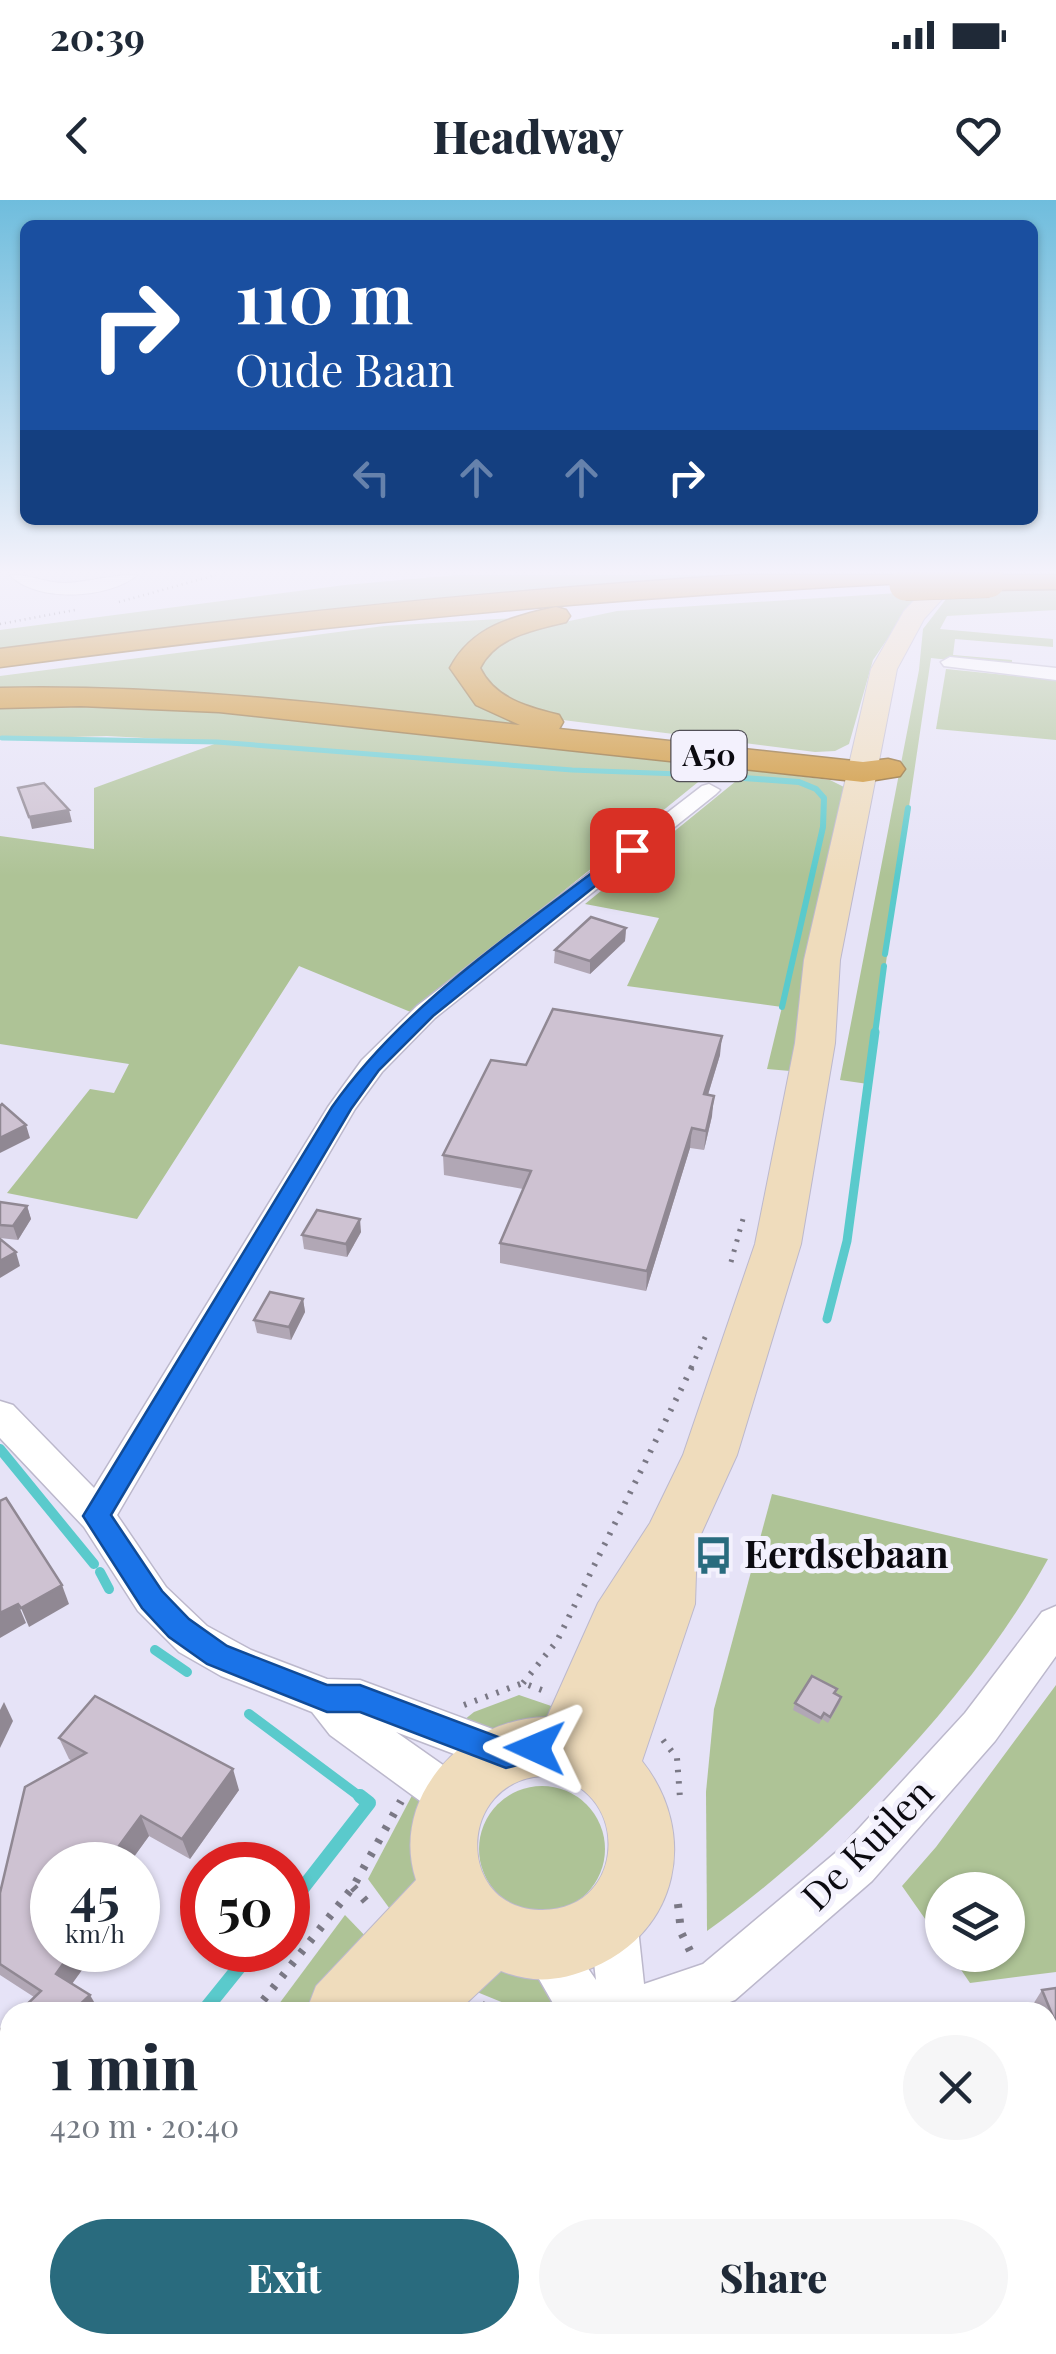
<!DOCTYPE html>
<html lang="en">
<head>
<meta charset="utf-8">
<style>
  :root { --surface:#fff; --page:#f6f6f7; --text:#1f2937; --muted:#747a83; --accent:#296b7e }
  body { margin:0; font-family:"Playfair Display",serif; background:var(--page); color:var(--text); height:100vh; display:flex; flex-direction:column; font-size:38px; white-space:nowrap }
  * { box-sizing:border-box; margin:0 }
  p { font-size:32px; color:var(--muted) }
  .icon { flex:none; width:55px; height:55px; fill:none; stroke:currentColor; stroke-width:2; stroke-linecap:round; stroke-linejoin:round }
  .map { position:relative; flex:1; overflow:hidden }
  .panel { position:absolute; left:0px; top:1802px; width:1058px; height:352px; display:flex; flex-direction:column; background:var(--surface); border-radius:30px 30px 0 0; box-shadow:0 2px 8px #0004 }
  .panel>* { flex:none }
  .banner { position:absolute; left:20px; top:20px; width:1018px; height:305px; border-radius:15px; box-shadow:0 2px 8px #0004; background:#1a4fa0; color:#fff; overflow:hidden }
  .fabs { position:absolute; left:925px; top:1672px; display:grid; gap:20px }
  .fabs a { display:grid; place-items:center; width:100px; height:100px; border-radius:50%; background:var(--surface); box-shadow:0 2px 8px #0004; font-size:50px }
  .speed { position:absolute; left:30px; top:1642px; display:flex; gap:20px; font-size:50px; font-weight:700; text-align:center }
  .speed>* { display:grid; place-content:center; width:130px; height:130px; border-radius:50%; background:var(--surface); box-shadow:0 2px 8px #0004; line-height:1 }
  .speed small { font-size:25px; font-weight:400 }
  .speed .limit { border:15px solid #d22; background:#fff; color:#111 }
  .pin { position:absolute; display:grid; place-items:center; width:85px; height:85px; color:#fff; margin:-42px; border-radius:20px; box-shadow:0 5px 15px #0006 }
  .me { position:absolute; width:110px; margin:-55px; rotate:271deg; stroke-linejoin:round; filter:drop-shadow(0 0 8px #0008) }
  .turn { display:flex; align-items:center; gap:35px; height:210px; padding:0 50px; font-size:45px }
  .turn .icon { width:130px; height:130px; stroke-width:2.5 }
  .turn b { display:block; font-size:70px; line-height:85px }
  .lanes { display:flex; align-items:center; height:95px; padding:0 50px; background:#0003; justify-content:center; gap:50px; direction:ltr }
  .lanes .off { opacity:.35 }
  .round { display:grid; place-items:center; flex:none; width:105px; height:105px; border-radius:52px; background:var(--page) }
  .summary { display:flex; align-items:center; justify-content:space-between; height:170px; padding:0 50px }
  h1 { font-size:60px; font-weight:800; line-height:75px }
  .action { display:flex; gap:20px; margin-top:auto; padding:20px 50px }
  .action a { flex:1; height:115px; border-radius:60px; background:var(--accent); color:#fff; font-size:40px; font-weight:800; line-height:115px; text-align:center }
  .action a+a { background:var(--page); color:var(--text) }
  .status { display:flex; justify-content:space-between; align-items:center; height:70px; padding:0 50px; background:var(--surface); direction:ltr }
  .status svg { height:28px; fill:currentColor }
  header { display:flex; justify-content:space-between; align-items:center; height:130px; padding:0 50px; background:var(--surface); font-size:45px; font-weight:800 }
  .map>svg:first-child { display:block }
  .green { fill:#aec396 }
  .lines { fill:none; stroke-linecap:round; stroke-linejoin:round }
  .stream-far4 { stroke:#5acacc; stroke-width:5 }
  .stream-far3 { stroke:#5acacc; stroke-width:6 }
  .stream-far2 { stroke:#5acacc; stroke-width:9 }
  .stream-far1 { stroke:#5acacc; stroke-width:10 }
  .stream { stroke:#5acacc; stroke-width:14 }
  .minor-casing { stroke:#bcb8cc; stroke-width:3 }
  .tertiary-casing { stroke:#bcb8cc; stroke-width:2 }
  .secondary-casing { stroke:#bcb8cc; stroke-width:2 }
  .motorway-casing { stroke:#885e1a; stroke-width:3 }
  .path-far3 { stroke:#7a7885; stroke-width:2.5; stroke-dasharray:1 4; stroke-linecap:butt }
  .path-far2 { stroke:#7a7885; stroke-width:5; stroke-dasharray:2.5 8; stroke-linecap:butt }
  .path-far1 { stroke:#7a7885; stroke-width:6; stroke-dasharray:2.5 9; stroke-linecap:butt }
  .path { stroke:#7a7885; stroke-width:8; stroke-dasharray:4 11; stroke-linecap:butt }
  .minor { fill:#fff; fill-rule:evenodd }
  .tertiary { fill:#fff; fill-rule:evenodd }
  .secondary { fill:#efdcbc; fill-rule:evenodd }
  .motorway { fill:#cb8c20; fill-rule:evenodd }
  .motorway-bridge-casing { stroke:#885e1a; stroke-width:32; stroke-linecap:butt }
  .motorway-bridge { stroke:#cb8c20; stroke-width:31 }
  .wall { fill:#b1a7b5 }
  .shaded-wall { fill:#908893 }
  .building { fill:#cec2d2; stroke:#908893; stroke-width:2.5 }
  .route { fill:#1a73e8; stroke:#114b97; stroke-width:2.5 }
  .labels { text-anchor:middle; stroke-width:10; stroke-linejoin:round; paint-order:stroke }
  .shield { fill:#f3f1fd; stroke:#514f57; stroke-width:2.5 }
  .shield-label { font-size:30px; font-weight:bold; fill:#0b0a10 }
  .near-poi-label { font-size:38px; font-weight:bold; fill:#0b0a10; stroke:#f3f1fd; text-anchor:start }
  .near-street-label { font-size:38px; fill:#0b0a10; stroke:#f3f1fd }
</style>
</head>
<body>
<div class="status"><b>20:39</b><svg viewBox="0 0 49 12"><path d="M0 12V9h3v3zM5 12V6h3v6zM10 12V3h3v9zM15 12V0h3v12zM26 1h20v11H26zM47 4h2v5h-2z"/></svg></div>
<header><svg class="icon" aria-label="back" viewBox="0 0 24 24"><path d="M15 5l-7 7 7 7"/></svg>Headway<svg class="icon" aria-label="heart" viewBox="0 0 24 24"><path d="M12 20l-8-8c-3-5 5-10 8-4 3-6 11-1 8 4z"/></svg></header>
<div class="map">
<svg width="1056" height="2154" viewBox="0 0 1056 2154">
  <rect width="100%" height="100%" fill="#e6e3f7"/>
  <g class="green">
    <path d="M 457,375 L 739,375 L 384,403 L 0,452 L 0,430 L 345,385 Z"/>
    <path d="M 1056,387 L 1056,410 L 947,416 L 940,429 L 1053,439 L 1053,447 L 955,439 L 953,455 L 1012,460 L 1012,467 L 931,458 L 868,884 L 840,880 L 919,470 L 923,429 L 953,390 Z"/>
    <path d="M 929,391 L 903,416 L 873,460 L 849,544 L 835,551 L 815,552 L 563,520 L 499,497 L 478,472 L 480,458 L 517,432 L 617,411 Z"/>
    <path d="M 545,416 C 508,425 464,429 456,473 L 537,524 L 574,532 L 0,492 L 0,476 L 384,426 Z"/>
    <path d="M 946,469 L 1056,480 L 1056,540 L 936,529 Z"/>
    <path d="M 0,505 L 159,505 L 701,564 L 830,580 L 844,587 L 851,602 L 790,871 L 767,869 L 782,807 L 627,786 L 659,718 L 585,704 L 741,577 L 708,574 L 413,813 L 299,766 L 137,1019 L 7,993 L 90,889 L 114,893 L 129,864 L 0,844 L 0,636 L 94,649 L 94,588 L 220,542 L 107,536 L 0,539 Z"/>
    <path d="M 772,1294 L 1048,1359 C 974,1495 833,1641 707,1731 L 706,1592 L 714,1509 Z"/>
    <path d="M 1056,1485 L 1056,1772 L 970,1783 L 951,1755 L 1008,1755 L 1008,1690 L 942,1690 L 942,1743 L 902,1686 L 936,1647 Z"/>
    <path d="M 519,1495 L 563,1510 L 509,1538 L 459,1524 L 474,1512 Z"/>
    <path d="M 417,1586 L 424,1593 L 424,1666 L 395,1716 L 368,1679 Z"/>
    <circle cx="542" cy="1649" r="63"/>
    <path d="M 345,1715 L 371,1742 L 307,1812 L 273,1812 Z"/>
    <path d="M 480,1765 L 543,1769 L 555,1792 L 557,1812 L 518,1812 L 511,1806 L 450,1781 Z"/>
    <path d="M 85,2145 L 248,2145 L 239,2154 L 76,2154 Z"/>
  </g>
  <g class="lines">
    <path class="stream-far4" d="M 2,538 L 217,542 L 572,570 L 733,576"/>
    <g class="stream-far3">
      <path d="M 675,573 L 799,582 L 816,589 L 824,598 L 823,627 L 782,807"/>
      <path d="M 885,754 L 908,608"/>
      <path d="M 875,834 L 884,766"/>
    </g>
    <path class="stream-far2" d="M 827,1119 L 847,1041 L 875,832"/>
    <g class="stream-far1">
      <path d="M 0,1249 L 94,1364"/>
      <path d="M 100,1372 L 109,1389"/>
      <path d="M 155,1450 L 187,1472"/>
      <path d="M 249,1514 L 363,1599"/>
    </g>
    <g class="stream">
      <path d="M 288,1707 L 369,1603 L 360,1596"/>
      <path d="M 203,1812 L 253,1750"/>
      <path d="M 0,2024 L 10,2015"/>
    </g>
    <defs>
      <g id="minor">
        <path d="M 950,457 L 1056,468 L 1056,480 L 944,466 L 941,462 Z"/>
        <path d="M 709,584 L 720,590 L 716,594 L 435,818 L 382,872 L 355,909 L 117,1315 L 166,1387 L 207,1426 L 251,1450 L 327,1479 L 360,1480 L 522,1540 L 529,1554 L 522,1568 L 507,1574 L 396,1532 L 470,1584 L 476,1599 L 470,1614 L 454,1620 L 438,1614 L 330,1535 L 312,1512 L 221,1476 L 179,1452 L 138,1411 L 84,1327 L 0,1238 L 0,1201 L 13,1205 L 94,1288 L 328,907 L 362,860 L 417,806 L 702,586 Z"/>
        <path d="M 1056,1406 L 1056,1456 L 995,1541 L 872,1681 L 735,1800 L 704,1812 L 558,1812 L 520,1746 L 527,1729 L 544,1722 L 561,1729 L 596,1780 L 589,1719 L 596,1702 L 613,1695 L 630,1702 L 637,1719 L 644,1784 L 703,1764 L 840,1649 L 965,1513 L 1042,1412 Z"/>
        <path d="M 237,2145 L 300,2145 L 296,2154 L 233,2154 Z"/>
        <path d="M 694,2145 L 752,2145 L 755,2154 L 697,2154 Z"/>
      </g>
      <path id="tertiary" d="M 10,375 C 30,374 45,383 65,383 C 90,382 112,374 137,375 C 110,399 36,403 10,375 Z"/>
      <g id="secondary">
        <path d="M 939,375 L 964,375 L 924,419 L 897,469 L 840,760 L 835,843 L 801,1044 L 737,1255 L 697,1343 L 695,1404 L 642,1561 C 699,1633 679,1732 592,1768 C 561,1781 533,1784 501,1771 L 457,1812 L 306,1812 L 316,1786 L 416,1680 C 389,1597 464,1518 547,1517 L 598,1403 L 650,1323 L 683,1255 L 755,1044 L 795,843 L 804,760 L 871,469 L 904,411 ZM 543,1576 C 632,1581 630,1713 539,1710 C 455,1707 457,1581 543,1576 Z"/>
        <path d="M 10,2120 L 10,2145 L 87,2145 L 83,2154 L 0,2154 L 0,2139 Z"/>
      </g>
      <g id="motorway">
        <path d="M 743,375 L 921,375 L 907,383 C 603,397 302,427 0,467 L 0,449 C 247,417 494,390 743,375 Z"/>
        <path d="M 985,375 L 1056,375 L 1056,389 L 989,390 L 975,382 Z"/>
        <path d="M 556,407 L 566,410 L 570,416 L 566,422 C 534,430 496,436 480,468 C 495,499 528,507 559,515 L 563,522 L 559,529 L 863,562 L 888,559 L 900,562 L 905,569 L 900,576 L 863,582 L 219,512 L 81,506 L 0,508 L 0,488 C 175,484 347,506 520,525 L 476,505 L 450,468 C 472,426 512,417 556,407 Z"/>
      </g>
    </defs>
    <use href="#minor" class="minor-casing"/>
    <use href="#tertiary" class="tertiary-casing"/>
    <use href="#secondary" class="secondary-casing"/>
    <use href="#motorway" class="motorway-casing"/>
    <g class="path-far3">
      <path d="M 119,402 L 216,375"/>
      <path d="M 0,424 L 75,410"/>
    </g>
    <g class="path-far2">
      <path d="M 731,1062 L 743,1019"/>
      <path d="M 691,1168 L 707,1133"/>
    </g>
    <g class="path-far1">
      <path d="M 523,1483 L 557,1441 L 693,1165"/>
      <path d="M 464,1505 L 523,1483 L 547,1492"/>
      <path d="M 663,1540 L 677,1558 L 680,1598"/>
    </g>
    <g class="path">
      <path d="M 353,1687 L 371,1707"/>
      <path d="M 678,1704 L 681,1732 L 692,1755"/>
      <path d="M 482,1805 L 501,1812"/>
      <path d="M 254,1812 L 353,1687 L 401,1601"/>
      <path d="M 0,2078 L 10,2069"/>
    </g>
    <use href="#minor" class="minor"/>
    <use href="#tertiary" class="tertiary"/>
    <use href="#secondary" class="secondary"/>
    <use href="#motorway" class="motorway"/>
    <defs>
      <path id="motorway-bridge" d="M 905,385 L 989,382"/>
    </defs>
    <use href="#motorway-bridge" class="motorway-bridge-casing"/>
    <use href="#motorway-bridge" class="motorway-bridge"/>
  </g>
  <g class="wall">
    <path d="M 626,728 L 625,741 L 590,774 L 554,763 L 555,750 Z"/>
    <path d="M 720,855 L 708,895 L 712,916 L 704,950 L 690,948 L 646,1091 L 500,1063 L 500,1043 L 523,989 L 444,975 L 443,955 L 526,865 Z"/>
    <path d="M 0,1002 L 27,1006 L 31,1019 L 18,1040 L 0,1038 Z"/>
    <path d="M 361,1032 L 347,1057 L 304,1049 L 302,1035 Z"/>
    <path d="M 303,1099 L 305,1112 L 291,1140 L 257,1133 L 254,1120 Z"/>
    <path d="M 837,1489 L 836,1494 L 841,1497 L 840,1503 L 828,1523 L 822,1519 L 819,1524 L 793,1510 L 795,1503 Z"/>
    <path d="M 59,1538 L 239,1590 L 190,1659 L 149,1636 L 128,1665 L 52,1665 L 52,1750 L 87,1763 L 72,1784 L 100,1812 L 34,1797 L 0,1775 L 0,1693 L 72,1561 L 69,1559 Z"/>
    <path d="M 1056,1788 L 1056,1867 L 1048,1845 L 1048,1812 L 1035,1812 L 1032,1806 L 1042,1790 Z"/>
  </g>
  <g class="shaded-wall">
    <path d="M 69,610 L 72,622 L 32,629 L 29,617 Z"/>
    <path d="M 626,728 L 625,741 L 590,774 L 590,761 Z"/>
    <path d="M 722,836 L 720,855 L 702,914 L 704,894 Z"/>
    <path d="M 714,896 L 712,916 L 704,950 L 706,931 Z"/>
    <path d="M 26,925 L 30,938 L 0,953 L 0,938 Z"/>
    <path d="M 692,928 L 690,948 L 646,1091 L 647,1071 Z"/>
    <path d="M 27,1006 L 31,1019 L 18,1040 L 13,1026 Z"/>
    <path d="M 360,1019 L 361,1032 L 347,1057 L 346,1044 Z"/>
    <path d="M 16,1052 L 20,1066 L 0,1078 L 0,1061 Z"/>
    <path d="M 303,1099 L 305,1112 L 291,1140 L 289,1127 Z"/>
    <path d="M 62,1385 L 69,1404 L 29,1427 L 21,1408 Z"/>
    <path d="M 18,1404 L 26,1423 L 0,1438 L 0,1413 Z"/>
    <path d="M 4,1502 L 13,1521 L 0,1548 L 0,1510 Z"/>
    <path d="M 233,1569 L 239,1590 L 190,1659 L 182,1639 Z"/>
    <path d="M 141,1616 L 149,1636 L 128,1665 L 105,1665 Z"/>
    <path d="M 73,1750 L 80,1750 L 87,1763 L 66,1792 L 56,1774 Z"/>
    <path d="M 90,1795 L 100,1812 L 72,1812 Z"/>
    <path d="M 515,2145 L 522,2145 L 513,2154 L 505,2154 Z"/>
  </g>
  <g class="building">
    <path d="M 44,583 L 69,610 L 29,617 L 18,588 Z"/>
    <path d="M 591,717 L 626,728 L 590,761 L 555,750 Z"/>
    <path d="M 553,809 L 722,836 L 704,894 L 714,896 L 706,931 L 692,928 L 647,1071 L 500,1043 L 531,971 L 443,955 L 491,860 L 526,865 Z"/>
    <path d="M 2,904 L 26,925 L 0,938 L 0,906 Z"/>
    <path d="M 0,1002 L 27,1006 L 13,1026 L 0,1025 Z"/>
    <path d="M 317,1010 L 360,1019 L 346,1044 L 302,1035 Z"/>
    <path d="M 0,1039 L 16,1052 L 0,1061 Z"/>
    <path d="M 270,1092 L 303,1099 L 289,1127 L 254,1120 Z"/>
    <path d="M 6,1298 L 62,1385 L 21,1408 L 18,1404 L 0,1413 L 0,1301 Z"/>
    <path d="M 812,1476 L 837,1489 L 834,1493 L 841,1497 L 830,1517 L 824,1513 L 821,1518 L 795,1503 Z"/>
    <path d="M 95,1496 L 233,1569 L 182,1639 L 141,1616 L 105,1665 L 52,1665 L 52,1750 L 73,1750 L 56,1774 L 90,1795 L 72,1812 L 19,1812 L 41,1791 L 0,1764 L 0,1693 L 25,1587 L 86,1553 L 59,1538 Z"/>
    <path d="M 1056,1788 L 1056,1824 L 1042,1790 Z"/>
    <path d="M 10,1821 L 10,1874 L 0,1863 L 0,1830 Z"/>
    <path d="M 405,2145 L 416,2145 L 418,2148 L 422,2145 L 427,2154 L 400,2154 L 397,2150 Z"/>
    <path d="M 495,2145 L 515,2145 L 505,2154 L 501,2154 Z"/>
    <path d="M 563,2145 L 612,2145 L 614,2154 L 564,2154 Z"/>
    <path d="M 867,2145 L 916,2145 L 919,2154 L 842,2154 L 841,2152 Z"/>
  </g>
  <linearGradient id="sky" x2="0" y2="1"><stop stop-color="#6fbddd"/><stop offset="0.55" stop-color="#f4f2fb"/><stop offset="1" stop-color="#f4f2fb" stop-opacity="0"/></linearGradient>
  <rect width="1056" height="676" fill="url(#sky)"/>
  <path class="route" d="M 627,646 L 640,650 L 433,816 L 379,870 L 351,909 L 111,1315 L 162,1391 L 189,1419 L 227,1446 L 327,1485 L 360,1485 L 506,1540 L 535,1533 L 546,1537 L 550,1548 L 546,1558 L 506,1568 L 360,1512 L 327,1512 L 207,1464 L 169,1437 L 142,1408 L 83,1316 L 332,907 C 407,800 525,726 627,646 Z"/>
  <defs>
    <symbol id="bus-bare" viewBox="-9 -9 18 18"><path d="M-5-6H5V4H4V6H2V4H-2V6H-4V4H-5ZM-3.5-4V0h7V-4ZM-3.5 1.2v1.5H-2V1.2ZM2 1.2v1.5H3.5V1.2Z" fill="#296b7e" stroke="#f3f1fd" stroke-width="2.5" paint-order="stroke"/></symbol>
  </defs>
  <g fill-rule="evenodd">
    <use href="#bus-bare" x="686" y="1328" width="55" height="55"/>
  </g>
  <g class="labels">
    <rect class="shield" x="671.5" y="531" width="75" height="50" rx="8"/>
    <g class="shield-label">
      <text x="709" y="566">A50</text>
    </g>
    <g class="near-poi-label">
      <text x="744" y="1368">Eerdsebaan</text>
    </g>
    <g class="near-street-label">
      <text transform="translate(868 1645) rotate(-45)" y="13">De Kuilen</text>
    </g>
  </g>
</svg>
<div class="fabs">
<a><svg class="icon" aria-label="layers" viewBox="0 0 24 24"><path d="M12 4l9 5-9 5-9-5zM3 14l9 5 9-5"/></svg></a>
</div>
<div class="speed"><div>45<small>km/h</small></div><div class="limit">50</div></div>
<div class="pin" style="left:632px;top:650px;background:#d93025"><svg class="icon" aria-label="arrive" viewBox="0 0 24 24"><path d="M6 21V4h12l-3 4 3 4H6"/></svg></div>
<svg class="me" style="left:535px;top:1548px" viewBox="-20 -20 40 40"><path d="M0-17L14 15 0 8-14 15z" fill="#1a73e8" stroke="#fff" stroke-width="4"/></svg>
<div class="banner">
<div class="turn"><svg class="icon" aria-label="right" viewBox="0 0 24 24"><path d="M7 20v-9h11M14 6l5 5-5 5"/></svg><div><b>110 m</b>Oude Baan</div></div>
<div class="lanes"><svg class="icon off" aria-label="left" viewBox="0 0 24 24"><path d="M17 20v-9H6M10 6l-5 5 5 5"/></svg><svg class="icon off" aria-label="ahead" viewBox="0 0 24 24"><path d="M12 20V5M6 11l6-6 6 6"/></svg><svg class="icon off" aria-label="ahead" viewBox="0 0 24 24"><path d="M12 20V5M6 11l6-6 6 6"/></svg><svg class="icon" aria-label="right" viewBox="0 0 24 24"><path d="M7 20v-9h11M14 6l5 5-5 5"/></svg></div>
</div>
<section class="panel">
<div class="summary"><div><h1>1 min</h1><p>420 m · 20:40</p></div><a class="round"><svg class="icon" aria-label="close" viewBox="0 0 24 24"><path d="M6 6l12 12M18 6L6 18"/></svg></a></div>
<div class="action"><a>Exit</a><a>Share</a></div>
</section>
</div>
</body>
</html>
